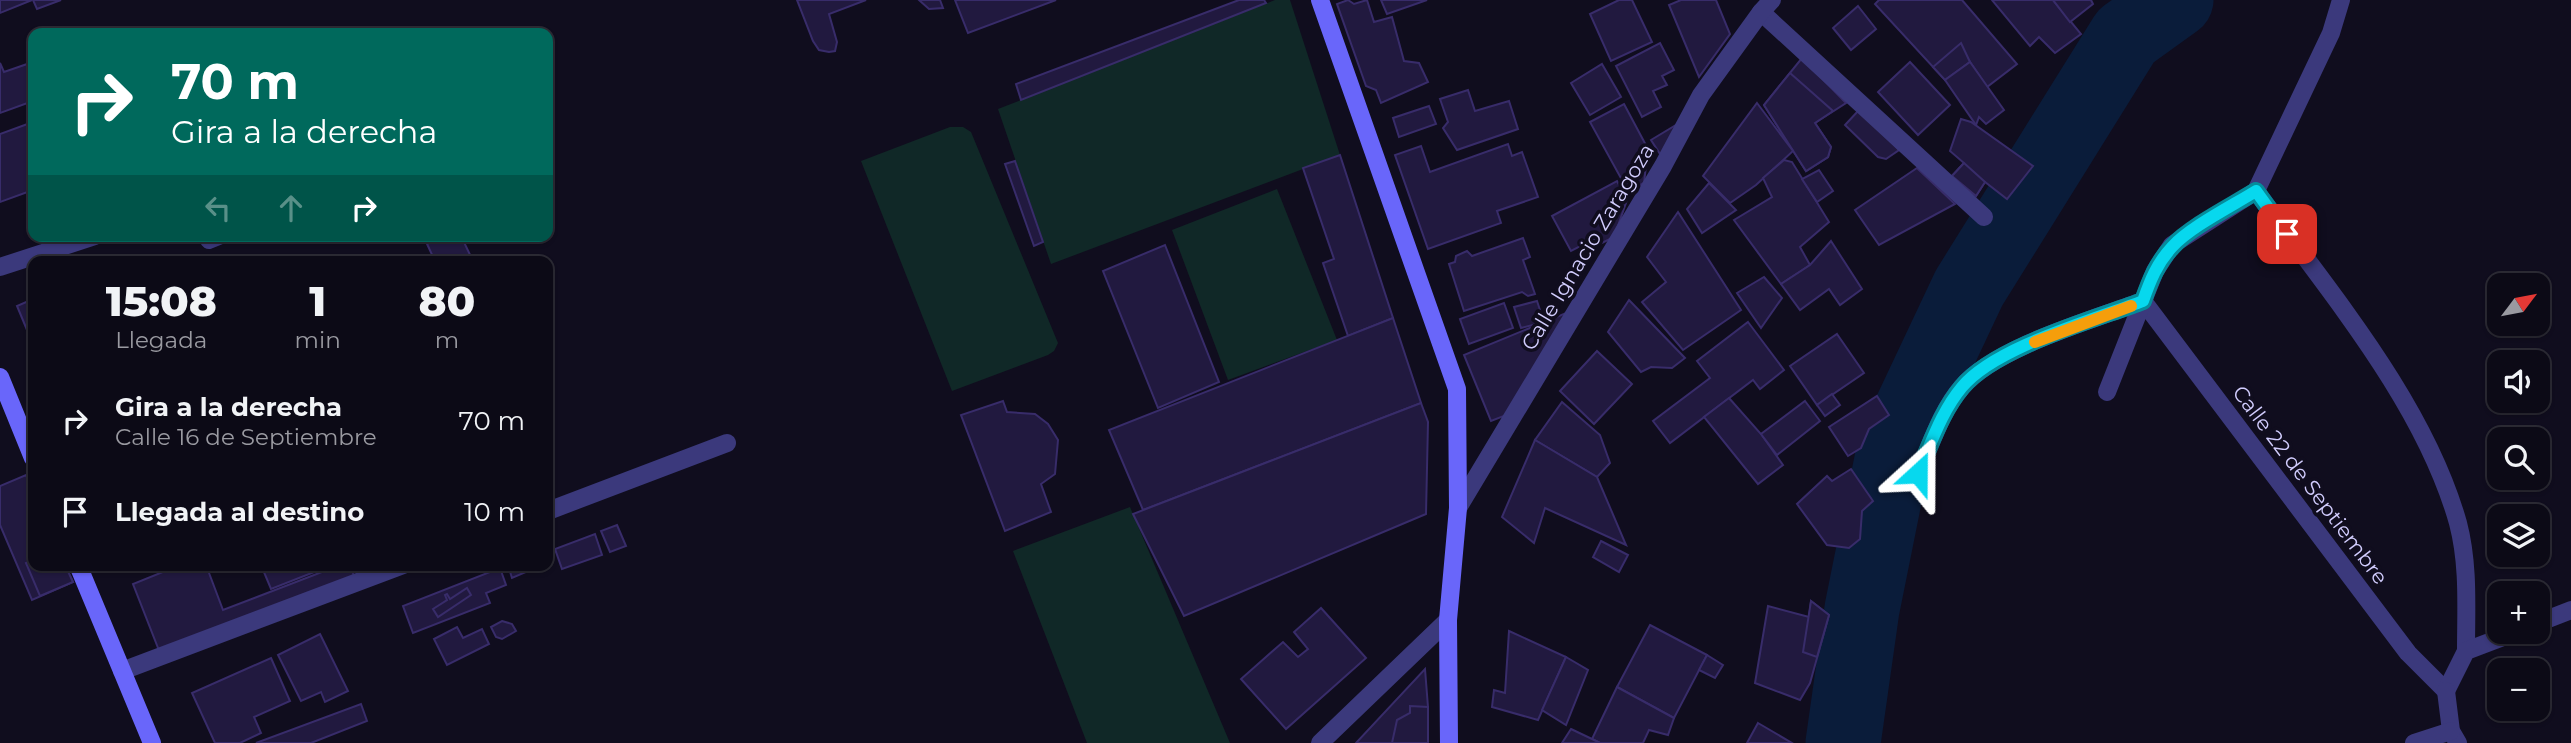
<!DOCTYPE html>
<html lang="es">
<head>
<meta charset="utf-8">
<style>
  :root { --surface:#0c0a16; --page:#15131f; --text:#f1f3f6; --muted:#9a9aa1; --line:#2c2b35 }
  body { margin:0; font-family:Montserrat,sans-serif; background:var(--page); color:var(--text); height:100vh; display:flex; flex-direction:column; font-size:26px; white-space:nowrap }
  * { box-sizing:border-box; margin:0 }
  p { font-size:23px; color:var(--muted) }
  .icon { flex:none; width:38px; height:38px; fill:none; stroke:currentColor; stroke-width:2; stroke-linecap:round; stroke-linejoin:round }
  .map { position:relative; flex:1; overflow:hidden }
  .details { position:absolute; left:28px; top:256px; width:525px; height:315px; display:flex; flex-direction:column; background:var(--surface); border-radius:14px; box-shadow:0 2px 5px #0004,0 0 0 2px var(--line) }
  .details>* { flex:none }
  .banner { position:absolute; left:28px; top:28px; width:525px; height:214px; border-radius:14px; box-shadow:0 2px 5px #0004,0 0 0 2px var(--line); background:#00695c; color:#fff; overflow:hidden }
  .needle { width:46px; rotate:58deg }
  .controls { position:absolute; left:2487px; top:273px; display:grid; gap:14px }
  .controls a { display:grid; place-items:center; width:63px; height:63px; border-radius:14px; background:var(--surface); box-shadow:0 2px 5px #0004,0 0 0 2px var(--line); font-size:35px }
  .pin { position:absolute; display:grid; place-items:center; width:60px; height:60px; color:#fff; margin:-30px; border-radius:14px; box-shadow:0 4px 10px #0006 }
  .me { position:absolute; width:77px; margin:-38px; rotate:24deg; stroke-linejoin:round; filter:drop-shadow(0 0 5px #0008) }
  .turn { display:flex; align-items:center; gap:24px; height:147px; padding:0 28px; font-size:32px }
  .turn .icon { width:91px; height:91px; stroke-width:2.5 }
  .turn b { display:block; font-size:49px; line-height:60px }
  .lanes { display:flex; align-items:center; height:66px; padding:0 28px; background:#0003; justify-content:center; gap:35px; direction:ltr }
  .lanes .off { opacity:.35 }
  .eta { display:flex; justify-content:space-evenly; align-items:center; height:119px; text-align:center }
  .eta b { font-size:42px; font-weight:800; line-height:49px }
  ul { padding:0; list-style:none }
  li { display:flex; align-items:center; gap:21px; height:91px; padding:0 28px }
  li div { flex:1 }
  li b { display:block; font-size:26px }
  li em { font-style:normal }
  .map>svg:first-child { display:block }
  .green { fill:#102827 }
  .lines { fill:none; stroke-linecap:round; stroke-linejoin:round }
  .river { stroke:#0a1c3a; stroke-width:75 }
  .building { fill:#21193f; stroke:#382c6a; stroke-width:2 }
  .lane { stroke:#3b397c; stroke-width:18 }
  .street { stroke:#3b397c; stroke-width:18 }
  .secondary { stroke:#6966fa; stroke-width:18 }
  .route-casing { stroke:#058c9b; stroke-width:18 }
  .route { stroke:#07d8ee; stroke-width:12 }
  .slow { stroke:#f59e0b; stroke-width:12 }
  .labels { text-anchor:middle; stroke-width:7; stroke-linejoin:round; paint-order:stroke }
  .street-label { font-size:21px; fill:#d1ccfd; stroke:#100d1e }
</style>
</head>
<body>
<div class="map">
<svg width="2571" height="743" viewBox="0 0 2571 743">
  <rect width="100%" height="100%" fill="#100d1e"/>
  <g class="green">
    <path d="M 1275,0 L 1290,0 L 1340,155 L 1051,264 L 998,109 Z"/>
    <path d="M 950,127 L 963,127 L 971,132 L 1058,343 L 1054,351 L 1048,355 L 952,391 L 861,161 Z"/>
    <path d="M 1277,189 L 1337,340 L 1228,380 L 1172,230 Z"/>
    <path d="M 1130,507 L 1230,743 L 1087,743 L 1013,551 Z"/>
  </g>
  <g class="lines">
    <path class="river" d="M 1843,743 L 1862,609 L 1895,445 L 1969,288 L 2126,36 L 2176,0"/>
  </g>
  <g class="building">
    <path d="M 0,0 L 32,0 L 0,13 Z"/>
    <path d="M 33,0 L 61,0 L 37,9 Z"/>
    <path d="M 797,0 L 866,0 L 829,14 L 837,42 L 835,51 L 829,52 L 819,50 L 813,41 Z"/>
    <path d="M 919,0 L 940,0 L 943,8 L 929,9 Z"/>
    <path d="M 955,0 L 1056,0 L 968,33 Z"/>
    <path d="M 1239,0 L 1264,0 L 1266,3 L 1021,100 L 1016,84 Z"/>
    <path d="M 1348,0 L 1354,4 L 1367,0 L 1374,22 L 1392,17 L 1404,61 L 1419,63 L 1428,82 L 1381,103 L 1376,90 L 1366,86 L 1337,4 Z"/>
    <path d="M 1381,0 L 1427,0 L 1387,14 Z"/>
    <path d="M 1619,0 L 1632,0 L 1652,42 L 1611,61 L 1590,14 Z"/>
    <path d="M 1681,0 L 1716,0 L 1730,34 L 1699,77 L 1669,5 Z"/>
    <path d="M 1879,0 L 1962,0 L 2017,64 L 1987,87 L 1970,62 L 1945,80 L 1875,4 Z"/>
    <path d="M 1992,0 L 2053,0 L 2081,34 L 2055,53 L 2039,37 L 2030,46 Z"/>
    <path d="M 2053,0 L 2091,0 L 2093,4 L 2070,22 Z"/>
    <path d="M 1858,6 L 1876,29 L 1851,50 L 1833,28 Z"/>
    <path d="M 1660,43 L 1674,70 L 1662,76 L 1667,85 L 1653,91 L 1661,107 L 1642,117 L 1616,66 Z"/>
    <path d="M 1961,43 L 1970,62 L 1945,80 L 1933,67 Z"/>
    <path d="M 1802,58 L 1846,103 L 1815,123 L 1831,147 L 1828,157 L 1806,171 L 1764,105 Z"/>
    <path d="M 33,62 L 33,101 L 0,113 L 0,63 L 4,72 Z"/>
    <path d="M 1910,62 L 1950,105 L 1918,135 L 1878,92 Z"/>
    <path d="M 1970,62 L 2004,110 L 1986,124 L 1979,117 L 1976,125 L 1945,80 Z"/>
    <path d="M 1602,64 L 1621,97 L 1590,115 L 1571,83 Z"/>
    <path d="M 1790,73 L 1833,111 L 1815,123 L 1831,147 L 1828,157 L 1806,171 L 1764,105 Z"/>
    <path d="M 1468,90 L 1475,111 L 1509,101 L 1518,129 L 1457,150 L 1443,128 L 1448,122 L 1440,99 Z"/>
    <path d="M 1757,103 L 1793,151 L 1756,185 L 1730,203 L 1703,176 Z"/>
    <path d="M 1624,104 L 1648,149 L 1644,183 L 1628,191 L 1590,122 Z"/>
    <path d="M 1429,106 L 1436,124 L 1399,137 L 1393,118 Z"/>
    <path d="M 1859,110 L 1899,150 L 1886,159 L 1878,157 L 1845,125 Z"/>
    <path d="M 1961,119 L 1971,122 L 2033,166 L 2007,199 L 1985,182 L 1976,196 L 1952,176 L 1964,163 L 1950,151 Z"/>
    <path d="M 33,122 L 33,190 L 0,202 L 0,134 Z"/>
    <path d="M 1681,122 L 1662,157 L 1651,140 Z"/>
    <path d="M 1508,144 L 1512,156 L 1522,152 L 1538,197 L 1497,211 L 1501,223 L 1428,249 L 1395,155 L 1421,146 L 1430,172 Z"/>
    <path d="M 1340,155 L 1393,318 L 1348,336 L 1323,263 L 1334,259 L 1303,168 Z"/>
    <path d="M 1784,160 L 1792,162 L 1829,222 L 1800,247 L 1810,265 L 1781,284 L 1734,220 L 1772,197 L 1763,178 Z"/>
    <path d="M 1015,161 L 1043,242 L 1034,246 L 1005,164 Z"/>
    <path d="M 1964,163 L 1985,182 L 1976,196 L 1952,176 Z"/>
    <path d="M 1917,168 L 1955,204 L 1879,245 L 1855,210 Z"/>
    <path d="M 1819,170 L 1833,191 L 1817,202 L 1802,179 Z"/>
    <path d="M 1617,181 L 1627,200 L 1614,237 L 1600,244 L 1596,238 L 1571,251 L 1552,216 Z"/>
    <path d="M 1709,183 L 1736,210 L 1702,233 L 1687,209 Z"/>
    <path d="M 1678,212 L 1741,310 L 1683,350 L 1642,302 L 1666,282 L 1647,257 Z"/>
    <path d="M 444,236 L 461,236 L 473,261 L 435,261 L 427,244 Z"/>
    <path d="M 1523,238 L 1530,257 L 1523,260 L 1535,294 L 1528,296 L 1522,292 L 1464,311 L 1449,264 L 1455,262 L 1456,256 L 1467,251 L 1472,256 Z"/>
    <path d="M 1831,241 L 1862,289 L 1840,305 L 1829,289 L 1800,310 L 1781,284 L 1810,265 Z"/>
    <path d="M 1165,245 L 1219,382 L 1158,408 L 1103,271 Z"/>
    <path d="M 1764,277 L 1782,298 L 1761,328 L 1737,293 Z"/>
    <path d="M 33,299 L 33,342 L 32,342 L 17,306 Z"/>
    <path d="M 1629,300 L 1685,358 L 1672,368 L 1651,367 L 1641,372 L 1608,332 Z"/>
    <path d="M 1537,301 L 1544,322 L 1521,328 L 1514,307 Z"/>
    <path d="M 1504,303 L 1513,328 L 1469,344 L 1460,319 Z"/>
    <path d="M 1571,311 L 1509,414 L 1491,421 L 1464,355 Z"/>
    <path d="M 1393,318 L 1421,403 L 1143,510 L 1109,430 Z"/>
    <path d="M 1748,322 L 1784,370 L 1760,389 L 1753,380 L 1670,443 L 1653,421 L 1710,378 L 1697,361 Z"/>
    <path d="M 1837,334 L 1864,373 L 1817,405 L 1790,366 Z"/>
    <path d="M 1597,351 L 1632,384 L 1594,424 L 1560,391 Z"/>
    <path d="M 1832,394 L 1840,405 L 1825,416 L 1817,405 Z"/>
    <path d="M 1877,396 L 1889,415 L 1869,429 L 1861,448 L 1848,456 L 1829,427 Z"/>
    <path d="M 1729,398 L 1761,434 L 1783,465 L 1758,484 L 1704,417 Z"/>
    <path d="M 1003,401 L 1007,412 L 1035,414 L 1048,424 L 1058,440 L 1055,474 L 1041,484 L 1051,512 L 1005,531 L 961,415 Z"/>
    <path d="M 1805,401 L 1820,421 L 1777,455 L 1761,434 Z"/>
    <path d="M 1562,402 L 1600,435 L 1610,463 L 1597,477 L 1535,440 Z"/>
    <path d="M 1421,403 L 1428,422 L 1426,514 L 1184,616 L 1133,514 Z"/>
    <path d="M 1535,440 L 1597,477 L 1626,545 L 1545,508 L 1534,543 L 1502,517 Z"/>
    <path d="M 1851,469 L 1873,501 L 1862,511 L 1860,539 L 1849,548 L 1827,545 L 1797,504 L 1827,476 L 1832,481 Z"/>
    <path d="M 26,475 L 33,492 L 33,565 L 65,565 L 73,582 L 32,600 L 0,525 L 0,486 Z"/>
    <path d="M 617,525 L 626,546 L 610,552 L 601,531 Z"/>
    <path d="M 595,534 L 602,555 L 562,569 L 555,549 Z"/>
    <path d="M 1601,541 L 1628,555 L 1619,572 L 1593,557 Z"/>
    <path d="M 33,560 L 33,565 L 65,565 L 73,582 L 40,596 L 26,563 Z"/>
    <path d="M 180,565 L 206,565 L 223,610 L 340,565 L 350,565 L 355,579 L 160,653 L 133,584 Z"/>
    <path d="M 261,565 L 327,565 L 327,567 L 271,589 Z"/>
    <path d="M 508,565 L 542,565 L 512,578 Z"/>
    <path d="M 500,568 L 506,585 L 486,593 L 490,603 L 413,633 L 403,606 Z"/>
    <path d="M 467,588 L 471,595 L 438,617 L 433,609 L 447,600 L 445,595 L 447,594 L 450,599 Z"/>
    <path d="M 1811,601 L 1829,615 L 1810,683 L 1800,700 L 1755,683 L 1768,606 L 1809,617 Z"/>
    <path d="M 1811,601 L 1829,615 L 1817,657 L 1803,652 Z"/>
    <path d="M 1321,608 L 1366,658 L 1286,729 L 1241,679 L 1283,642 L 1298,657 L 1308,649 L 1294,632 Z"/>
    <path d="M 502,621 L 512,624 L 516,631 L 502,639 L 496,637 L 491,627 Z"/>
    <path d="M 1650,625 L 1707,655 L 1674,718 L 1617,687 Z"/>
    <path d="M 457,627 L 463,638 L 482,629 L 489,644 L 447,665 L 434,639 Z"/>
    <path d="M 1509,631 L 1566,657 L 1538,720 L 1492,707 L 1494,690 L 1505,693 Z"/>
    <path d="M 320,634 L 348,691 L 325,702 L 321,692 L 301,701 L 278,655 Z"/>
    <path d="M 1707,655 L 1723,665 L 1715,678 L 1699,670 Z"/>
    <path d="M 1566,657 L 1588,670 L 1566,725 L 1542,710 Z"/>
    <path d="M 271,658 L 290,701 L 254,717 L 261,733 L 240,743 L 215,743 L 192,693 Z"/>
    <path d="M 1425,669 L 1428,707 L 1428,743 L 1356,743 Z"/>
    <path d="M 1617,687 L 1674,718 L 1668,735 L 1649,730 L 1643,743 L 1600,743 L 1592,739 Z"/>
    <path d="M 361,704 L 367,721 L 311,743 L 256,743 Z"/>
    <path d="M 1410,706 L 1428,707 L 1428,743 L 1392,743 L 1397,720 L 1410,713 Z"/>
    <path d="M 1758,723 L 1792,743 L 1747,743 Z"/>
    <path d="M 1571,729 L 1592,739 L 1600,743 L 1562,743 Z"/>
  </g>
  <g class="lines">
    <g class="lane">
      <path d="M 208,236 L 209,240 L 219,236"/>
      <path d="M 0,267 L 95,236"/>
    </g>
    <g class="street">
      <path d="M 1761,12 L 1984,217"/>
      <path d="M 2256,191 C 2329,292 2424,402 2458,523 C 2469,565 2466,608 2466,651"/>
      <path d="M 2256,191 L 2331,33 L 2341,0"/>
      <path d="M 2143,301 L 2408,653 L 2446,691"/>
      <path d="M 2107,392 L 2143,301"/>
      <path d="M 1918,473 C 1931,445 1941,411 1962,387 C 1996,347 2092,320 2143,301 L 2155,271 L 2172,245 L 2256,191"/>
      <path d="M 1458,508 L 1663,166 L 1701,95 L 1761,12 L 1772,0"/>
      <path d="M 548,511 L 727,443"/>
      <path d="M 2538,623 L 2571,610"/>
      <path d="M 122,671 L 403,565"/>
      <path d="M 2446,691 L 2466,651 L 2516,632"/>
      <path d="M 2446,691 L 2451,731 L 2458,743"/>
      <path d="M 1320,743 L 1448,620"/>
      <path d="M 2414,743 L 2451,731"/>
    </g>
    <g class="secondary">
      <path d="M 1320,0 L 1457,389 L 1458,508 L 1448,620 L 1449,743"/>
      <path d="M 0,377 L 33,458"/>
      <path d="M 78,565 L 152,743"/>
    </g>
  </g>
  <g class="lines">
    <defs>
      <path id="route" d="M 1918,473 C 1931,444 1941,412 1962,387 C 1995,347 2093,320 2143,301 C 2150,281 2157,263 2172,247 C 2190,227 2232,206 2256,191 L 2287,234"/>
    </defs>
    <use href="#route" class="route-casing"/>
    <use href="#route" class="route"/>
    <path class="slow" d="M 2035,342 L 2131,306"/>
  </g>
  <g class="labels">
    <g class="street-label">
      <text transform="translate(1588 247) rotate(-59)" y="7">Calle Ignacio Zaragoza</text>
      <text transform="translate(2310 485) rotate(53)" y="7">Calle 22 de Septiembre</text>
    </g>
  </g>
</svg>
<div class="controls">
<a><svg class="needle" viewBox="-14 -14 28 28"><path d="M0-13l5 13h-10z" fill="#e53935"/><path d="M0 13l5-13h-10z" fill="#9a9aa1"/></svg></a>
<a><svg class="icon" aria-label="sound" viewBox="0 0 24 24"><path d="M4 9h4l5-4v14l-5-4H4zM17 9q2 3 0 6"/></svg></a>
<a><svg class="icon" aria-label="search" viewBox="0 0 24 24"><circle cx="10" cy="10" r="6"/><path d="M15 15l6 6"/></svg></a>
<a><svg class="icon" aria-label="layers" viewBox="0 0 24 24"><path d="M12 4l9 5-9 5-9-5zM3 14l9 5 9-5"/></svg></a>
<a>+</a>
<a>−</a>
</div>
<div class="pin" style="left:2287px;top:234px;background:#d93025"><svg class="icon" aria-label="arrive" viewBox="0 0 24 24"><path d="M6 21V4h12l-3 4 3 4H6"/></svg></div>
<svg class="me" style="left:1918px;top:473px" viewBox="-20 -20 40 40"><path d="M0-17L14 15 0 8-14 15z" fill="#07d8ee" stroke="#fff" stroke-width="4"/></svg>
<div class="banner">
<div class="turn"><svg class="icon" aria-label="right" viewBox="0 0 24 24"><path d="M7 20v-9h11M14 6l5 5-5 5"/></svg><div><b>70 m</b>Gira a la derecha</div></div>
<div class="lanes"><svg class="icon off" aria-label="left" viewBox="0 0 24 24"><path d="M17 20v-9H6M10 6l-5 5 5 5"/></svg><svg class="icon off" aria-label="ahead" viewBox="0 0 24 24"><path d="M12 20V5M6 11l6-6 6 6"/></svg><svg class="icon" aria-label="right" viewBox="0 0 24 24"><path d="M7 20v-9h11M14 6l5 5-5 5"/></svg></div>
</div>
<section class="details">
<div class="eta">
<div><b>15:08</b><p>Llegada</p></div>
<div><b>1</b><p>min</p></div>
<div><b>80</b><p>m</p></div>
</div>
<ul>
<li><svg class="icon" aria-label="right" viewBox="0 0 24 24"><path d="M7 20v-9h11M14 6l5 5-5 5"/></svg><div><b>Gira a la derecha</b><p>Calle 16 de Septiembre</p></div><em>70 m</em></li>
<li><svg class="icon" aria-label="arrive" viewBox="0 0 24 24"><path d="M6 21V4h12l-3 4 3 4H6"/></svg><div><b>Llegada al destino</b></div><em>10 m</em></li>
</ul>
</section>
</div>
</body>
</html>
